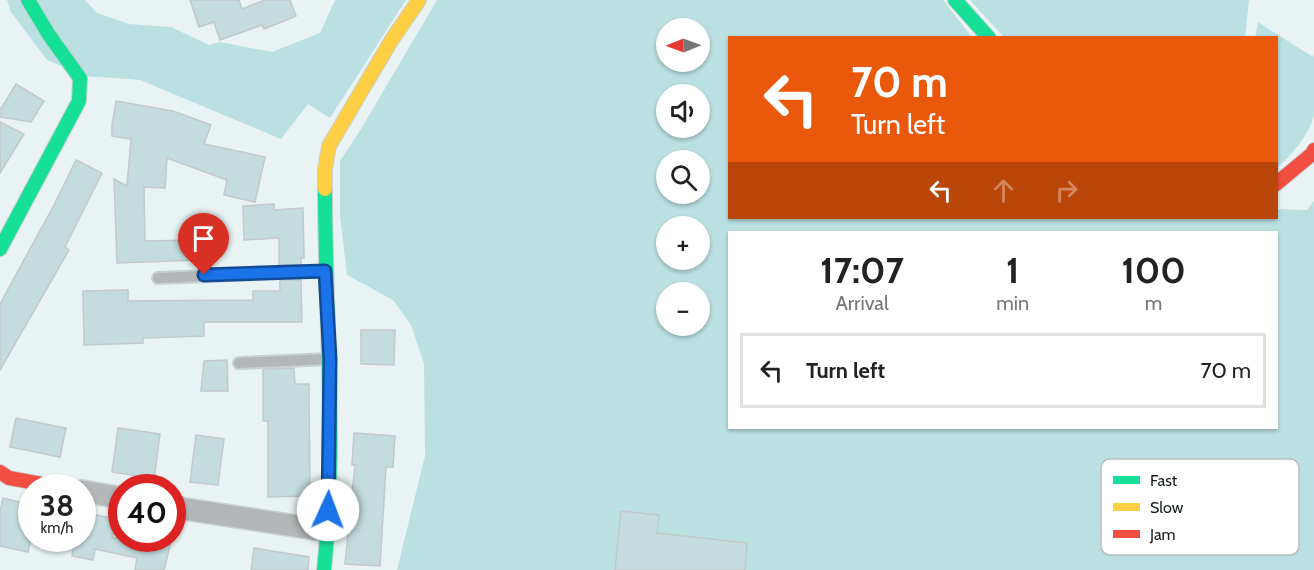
<!DOCTYPE html>
<html lang="en">
<head>
<meta charset="utf-8">
<style>
  :root { --surface:#fff; --page:#f6f6f6; --text:#222; --muted:#767676; --line:#e0e0e0 }
  body { margin:0; font-family:Cabin,sans-serif; background:var(--page); color:var(--text); height:100vh; display:flex; flex-direction:column; font-size:22px; white-space:nowrap }
  * { box-sizing:border-box; margin:0 }
  p { font-size:20px; color:var(--muted) }
  .icon { flex:none; width:33px; height:33px; fill:none; stroke:currentColor; stroke-width:2; stroke-linecap:round; stroke-linejoin:round }
  .map { position:relative; flex:1; overflow:hidden }
  .details { position:absolute; left:728px; top:231px; width:550px; height:198px; display:flex; flex-direction:column; background:var(--surface); border-radius:0px; box-shadow:0 2px 4px #0004 }
  .details>* { flex:none }
  .guide { position:absolute; left:728px; top:36px; width:550px; height:183px; border-radius:0px; box-shadow:0 2px 4px #0004; background:#ea580c; color:#fff; overflow:hidden }
  .needle { width:39px; rotate:269deg }
  .tools { position:absolute; left:656px; top:18px; display:grid; gap:12px }
  .tools a { display:grid; place-items:center; width:54px; height:54px; border-radius:50%; background:var(--surface); box-shadow:0 2px 4px #0004; font-size:30px }
  .speed { position:absolute; left:18px; top:474px; display:flex; gap:12px; font-size:30px; font-weight:700; text-align:center }
  .speed>* { display:grid; place-content:center; width:78px; height:78px; border-radius:50%; background:var(--surface); box-shadow:0 2px 4px #0004; line-height:1 }
  .speed small { font-size:15px; font-weight:400 }
  .speed .limit { border:9px solid #d22; background:#fff; color:#111 }
  .pin { position:absolute; display:grid; place-items:center; width:51px; height:51px; color:#fff; margin:-62px -26px; border-radius:50% 50% 50% 0; rotate:-45deg; box-shadow:0 0 6px #0007 }
  .pin .icon { rotate:45deg }
  .me { position:absolute; width:66px; margin:-33px; rotate:2deg; stroke-linejoin:round; filter:drop-shadow(0 0 4px #0008) }
  .turn { display:flex; align-items:center; gap:21px; height:126px; padding:0 24px; font-size:27px }
  .turn .icon { width:78px; height:78px; stroke-width:2.5 }
  .turn b { display:block; font-size:42px; line-height:51px }
  .lanes { display:flex; align-items:center; height:57px; padding:0 24px; background:#0003; justify-content:center; gap:30px; direction:ltr }
  .lanes .off { opacity:.35 }
  .eta { display:flex; justify-content:space-evenly; align-items:center; height:102px; text-align:center }
  .eta b { font-size:36px; font-weight:700; line-height:42px }
  ul { padding:0; list-style:none }
  li { display:flex; align-items:center; gap:18px; height:75px; margin:0 12px 9px; padding:0 12px; border:3px solid var(--line); border-radius:0px }
  li div { flex:1 }
  li b { display:block; font-size:22px }
  li em { font-style:normal }
  .map>svg:first-child { display:block }
  .green { fill:#bae0e2; fill-rule:evenodd }
  .building { fill:#c4dcde; stroke:#c1c9ca; stroke-width:1.5 }
  .lines { fill:none; stroke-linecap:round; stroke-linejoin:round }
  .lane-casing { stroke:#c8d0d1; stroke-width:14 }
  .street-casing { stroke:#c8d0d1; stroke-width:24 }
  .fast-casing { stroke:#c8d0d1; stroke-width:16 }
  .slow-casing { stroke:#c8d0d1; stroke-width:16 }
  .jam-casing { stroke:#c8d0d1; stroke-width:16 }
  .lane { stroke:#b3b7b7; stroke-width:10 }
  .street { stroke:#b3b7b7; stroke-width:21 }
  .fast { stroke:#16e098; stroke-width:14 }
  .slow { stroke:#ffcf43; stroke-width:14 }
  .jam { stroke:#f24e42; stroke-width:14 }
  .route-casing { stroke:#114b97; stroke-width:15 }
  .route { stroke:#1a73e8; stroke-width:10 }
  .key { fill:#fff; stroke:#babcbc; stroke-width:1.5 }
  .key-label { font-size:16px; fill:#181f1f }
</style>
</head>
<body>
<div class="map">
<svg width="1314" height="570" viewBox="0 0 1314 570">
  <rect width="100%" height="100%" fill="#e9f3f4"/>
  <g class="green">
    <path d="M 7,0 L 85,0 L 97,13 L 129,24 L 171,27 L 209,45 L 220,42 L 272,52 L 320,33 L 335,0 L 406,0 L 330,118 L 308,104 L 281,139 L 140,80 L 85,76 L 47,60 L 11,12 Z"/>
    <path d="M 437,0 L 943,0 L 972,37 L 729,38 L 729,218 L 1276,218 L 1277,209 L 1307,210 L 1314,201 L 1314,570 L 397,570 L 425,456 L 424,364 L 411,325 L 393,300 L 347,275 L 340,215 L 340,161 L 361,129 ZM 666,28 L 699,28 L 699,62 L 666,62 ZM 666,94 L 699,94 L 699,128 L 666,128 ZM 666,160 L 699,160 L 699,194 L 666,194 ZM 666,226 L 699,226 L 699,260 L 666,260 ZM 729,232 L 1276,232 L 1276,428 L 729,428 ZM 666,292 L 699,292 L 699,326 L 666,326 Z"/>
    <path d="M 970,0 L 1249,0 L 1245,38 L 1004,37 Z"/>
    <path d="M 1258,22 L 1313,57 L 1314,54 C 1314,73 1314,98 1314,115 C 1310,134 1291,156 1277,168 L 1276,38 L 1255,38 Z"/>
  </g>
  <g class="building">
    <path d="M 190,0 L 239,0 L 242,9 L 265,0 L 290,0 L 296,16 L 264,29 L 262,25 L 220,40 L 214,22 L 199,27 Z"/>
    <path d="M 16,84 L 44,101 L 31,122 L 0,117 L 0,110 Z"/>
    <path d="M 116,101 L 173,111 L 211,125 L 204,144 L 265,157 L 255,202 L 224,195 L 227,180 L 167,158 L 165,188 L 144,187 L 145,241 L 199,240 L 199,260 L 117,263 L 114,179 L 127,186 L 131,139 L 112,136 L 112,125 Z"/>
    <path d="M 0,122 L 24,134 L 0,173 Z"/>
    <path d="M 76,160 L 102,173 L 65,247 L 69,250 L 0,370 L 0,304 L 54,205 Z"/>
    <path d="M 274,204 L 274,210 L 303,208 L 304,258 L 301,258 L 301,265 L 279,265 L 279,238 L 244,240 L 243,206 Z"/>
    <path d="M 280,280 L 301,280 L 302,322 L 204,322 L 204,336 L 143,338 L 143,343 L 84,345 L 83,291 L 128,290 L 128,301 L 253,300 L 253,291 L 280,291 Z"/>
    <path d="M 361,330 L 395,330 L 394,365 L 361,364 Z"/>
    <path d="M 227,360 L 228,391 L 201,391 L 204,361 Z"/>
    <path d="M 294,368 L 295,384 L 309,384 L 310,496 L 268,497 L 268,421 L 263,421 L 263,369 Z"/>
    <path d="M 16,418 L 66,428 L 60,457 L 10,447 Z"/>
    <path d="M 118,428 L 160,434 L 154,479 L 112,472 Z"/>
    <path d="M 354,433 L 395,436 L 393,467 L 386,467 L 380,566 L 345,564 L 355,465 L 352,465 Z"/>
    <path d="M 196,435 L 224,439 L 218,485 L 190,482 Z"/>
    <path d="M 3,498 L 32,505 L 32,535 L 28,552 L 0,546 L 0,512 Z"/>
    <path d="M 621,511 L 659,515 L 657,533 L 747,543 L 745,570 L 615,570 Z"/>
    <path d="M 82,512 L 116,519 L 112,538 L 172,538 L 164,570 L 135,570 L 137,558 L 95,549 L 93,560 L 72,556 L 75,538 L 82,538 Z"/>
    <path d="M 254,548 L 309,557 L 308,570 L 251,570 Z"/>
  </g>
  <g class="lines">
    <defs>
      <g id="lane">
        <path d="M 158,278 L 325,271"/>
        <path d="M 239,363 L 330,359"/>
      </g>
      <g id="street">
        <path d="M 82,491 L 122,498"/>
        <path d="M 172,507 L 328,531"/>
      </g>
      <g id="fast">
        <path d="M 955,0 L 989,38"/>
        <path d="M 0,249 L 79,101 L 80,78 L 49,35 L 28,0"/>
        <path d="M 324,570 C 337,443 325,316 325,189"/>
      </g>
      <path id="slow" d="M 325,189 L 325,169 L 329,146 L 391,41 L 419,0"/>
      <g id="jam">
        <path d="M 1276,184 L 1312,154 L 1314,150"/>
        <path d="M 0,472 L 9,478 L 64,488"/>
      </g>
    </defs>
    <use href="#lane" class="lane-casing"/>
    <use href="#street" class="street-casing"/>
    <use href="#fast" class="fast-casing"/>
    <use href="#slow" class="slow-casing"/>
    <use href="#jam" class="jam-casing"/>
    <use href="#lane" class="lane"/>
    <use href="#street" class="street"/>
    <use href="#fast" class="fast"/>
    <use href="#slow" class="slow"/>
    <use href="#jam" class="jam"/>
  </g>
  <g class="lines">
    <defs>
      <path id="route" d="M 204,275 L 325,271 L 330,359 L 328,510"/>
    </defs>
    <use href="#route" class="route-casing"/>
    <use href="#route" class="route"/>
  </g>
  <rect x="1101" y="459" width="198" height="96" rx="9" class="key"/>
  <rect x="1113" y="476" width="27" height="8" fill="#16e098"/>
  <rect x="1113" y="503" width="27" height="8" fill="#ffcf43"/>
  <rect x="1113" y="530" width="27" height="8" fill="#f24e42"/>
  <g class="key-label">
    <text x="1150" y="486">Fast</text>
    <text x="1150" y="513">Slow</text>
    <text x="1150" y="540">Jam</text>
  </g>
</svg>
<div class="tools">
<a><svg class="needle" viewBox="-14 -14 28 28"><path d="M0-13l5 13h-10z" fill="#e53935"/><path d="M0 13l5-13h-10z" fill="#767676"/></svg></a>
<a><svg class="icon" aria-label="sound" viewBox="0 0 24 24"><path d="M4 9h4l5-4v14l-5-4H4zM17 9q2 3 0 6"/></svg></a>
<a><svg class="icon" aria-label="search" viewBox="0 0 24 24"><circle cx="10" cy="10" r="6"/><path d="M15 15l6 6"/></svg></a>
<a>+</a>
<a>−</a>
</div>
<div class="speed"><div>38<small>km/h</small></div><div class="limit">40</div></div>
<div class="pin" style="left:204px;top:275px;background:#d93025"><svg class="icon" aria-label="arrive" viewBox="0 0 24 24"><path d="M6 21V4h12l-3 4 3 4H6"/></svg></div>
<svg class="me" style="left:328px;top:510px" viewBox="-20 -20 40 40"><circle r="19" fill="#fff"/><path d="M0-13L10 11 0 6-10 11z" fill="#1a73e8"/></svg>
<div class="guide">
<div class="turn"><svg class="icon" aria-label="left" viewBox="0 0 24 24"><path d="M17 20v-9H6M10 6l-5 5 5 5"/></svg><div><b>70 m</b>Turn left</div></div>
<div class="lanes"><svg class="icon" aria-label="left" viewBox="0 0 24 24"><path d="M17 20v-9H6M10 6l-5 5 5 5"/></svg><svg class="icon off" aria-label="ahead" viewBox="0 0 24 24"><path d="M12 20V5M6 11l6-6 6 6"/></svg><svg class="icon off" aria-label="right" viewBox="0 0 24 24"><path d="M7 20v-9h11M14 6l5 5-5 5"/></svg></div>
</div>
<section class="details">
<div class="eta">
<div><b>17:07</b><p>Arrival</p></div>
<div><b>1</b><p>min</p></div>
<div><b>100</b><p>m</p></div>
</div>
<ul>
<li><svg class="icon" aria-label="left" viewBox="0 0 24 24"><path d="M17 20v-9H6M10 6l-5 5 5 5"/></svg><div><b>Turn left</b></div><em>70 m</em></li>
</ul>
</section>
</div>
</body>
</html>
